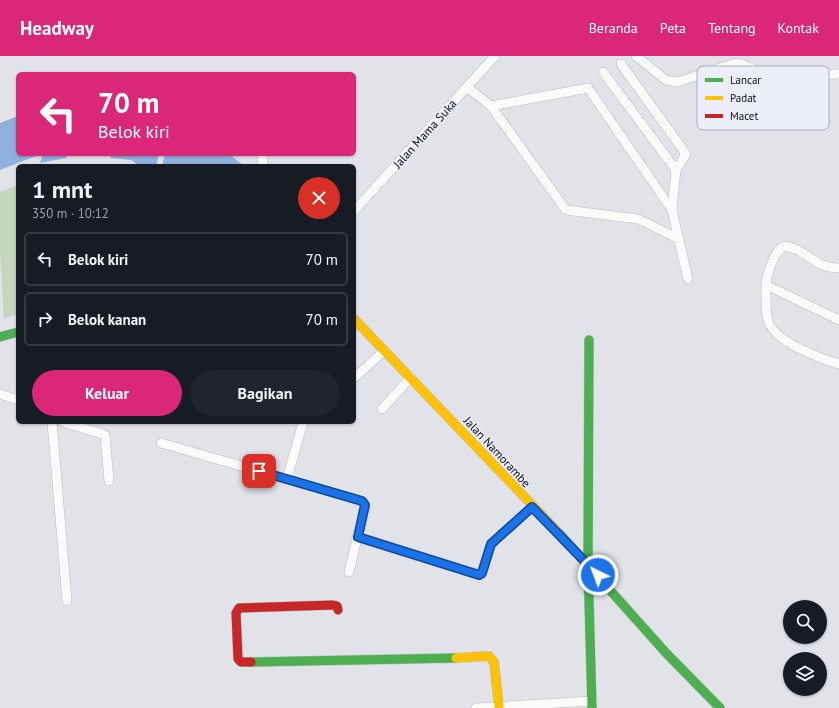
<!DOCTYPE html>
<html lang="id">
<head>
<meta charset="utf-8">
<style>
  :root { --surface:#171b24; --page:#20242c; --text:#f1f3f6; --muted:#9ea1a6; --line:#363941; --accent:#db2777 }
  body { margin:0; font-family:"PT Sans",sans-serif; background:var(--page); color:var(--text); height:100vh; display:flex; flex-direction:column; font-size:15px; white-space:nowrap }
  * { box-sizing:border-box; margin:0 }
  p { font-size:13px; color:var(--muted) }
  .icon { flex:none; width:22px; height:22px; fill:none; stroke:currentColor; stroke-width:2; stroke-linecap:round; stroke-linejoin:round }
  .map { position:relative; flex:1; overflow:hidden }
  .details { position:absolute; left:16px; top:108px; width:340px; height:260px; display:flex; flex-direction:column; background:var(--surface); border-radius:6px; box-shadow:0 1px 3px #0004 }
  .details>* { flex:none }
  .top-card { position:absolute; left:16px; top:16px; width:340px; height:84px; border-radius:6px; box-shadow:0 1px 3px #0004; background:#db2777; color:#fff; overflow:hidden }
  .controls { position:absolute; left:783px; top:544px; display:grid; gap:8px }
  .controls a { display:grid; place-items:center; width:44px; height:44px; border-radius:50%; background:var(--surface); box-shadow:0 1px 3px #0004; font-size:20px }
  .pin { position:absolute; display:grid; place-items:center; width:34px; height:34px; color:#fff; margin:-17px; border-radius:8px; box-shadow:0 2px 6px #0006 }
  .me { position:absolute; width:44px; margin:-22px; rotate:318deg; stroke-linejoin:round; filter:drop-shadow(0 0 3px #0008) }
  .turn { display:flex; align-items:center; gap:14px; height:84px; padding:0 16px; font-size:18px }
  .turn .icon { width:52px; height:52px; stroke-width:2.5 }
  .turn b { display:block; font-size:28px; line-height:34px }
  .round { display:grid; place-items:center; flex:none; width:42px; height:42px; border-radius:21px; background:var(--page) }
  .summary { display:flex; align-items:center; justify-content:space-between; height:68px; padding:0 16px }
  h1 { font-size:24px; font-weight:700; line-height:30px }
  .button { display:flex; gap:8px; margin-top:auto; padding:8px 16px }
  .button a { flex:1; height:46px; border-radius:24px; background:var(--accent); color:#fff; font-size:16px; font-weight:700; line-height:46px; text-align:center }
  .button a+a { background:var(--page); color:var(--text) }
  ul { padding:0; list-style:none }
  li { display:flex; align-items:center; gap:12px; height:54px; margin:0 8px 6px; padding:0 8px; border:2px solid var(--line); border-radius:6px }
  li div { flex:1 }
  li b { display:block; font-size:15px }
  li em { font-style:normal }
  header { display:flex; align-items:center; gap:24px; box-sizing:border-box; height:56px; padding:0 20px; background:var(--accent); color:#fff }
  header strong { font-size:19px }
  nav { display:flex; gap:22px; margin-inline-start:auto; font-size:14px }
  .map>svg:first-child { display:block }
  .green { fill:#c4d6bb }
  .water { fill:#8fb1dd }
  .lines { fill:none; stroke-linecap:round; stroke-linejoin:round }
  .street-casing { stroke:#babbc0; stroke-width:10 }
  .fast-casing { stroke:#babbc0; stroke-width:10 }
  .slow-casing { stroke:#babbc0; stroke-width:10 }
  .jam-casing { stroke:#babbc0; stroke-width:10 }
  .street { stroke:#fbfbfc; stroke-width:9 }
  .fast { stroke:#4caf50; stroke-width:9 }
  .slow { stroke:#ffc107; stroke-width:9 }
  .jam { stroke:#c62828; stroke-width:9 }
  .route-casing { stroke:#114b97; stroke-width:10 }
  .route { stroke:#1a73e8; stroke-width:7 }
  .labels { text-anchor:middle; stroke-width:3; stroke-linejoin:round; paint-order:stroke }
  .street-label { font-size:12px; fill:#0d0e11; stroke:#eceffa }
  .key { fill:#eceffa; stroke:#a9acb4; stroke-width:1 }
  .key-label { font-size:11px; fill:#0d0e11 }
</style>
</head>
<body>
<header>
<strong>Headway</strong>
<nav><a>Beranda</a><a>Peta</a><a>Tentang</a><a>Kontak</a></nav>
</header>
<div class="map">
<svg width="839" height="652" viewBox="0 0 839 652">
  <rect width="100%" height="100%" fill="#e2e3e9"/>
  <path class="green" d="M 18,129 L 18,258 L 4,262 L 0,195 L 0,136 Z"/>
  <g class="water">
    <path d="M 18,60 L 18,98 L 36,98 L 36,100 L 0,114 L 0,67 Z"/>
    <path d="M 43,98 L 67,98 L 66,102 L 40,107 Z"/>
    <path d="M 110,98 L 159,98 L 156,110 L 140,110 L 131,104 L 111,102 Z"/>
    <path d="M 165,98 L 229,98 L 244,110 L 162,110 Z"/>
  </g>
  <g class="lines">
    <defs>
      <g id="street">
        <path d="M 636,0 L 666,24 L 677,26 L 736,7 C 749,8 757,18 769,20 L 839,18"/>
        <path d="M 621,8 L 686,98 L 676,114"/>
        <path d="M 603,16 L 676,114 L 672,154"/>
        <path d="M 467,31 L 491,50 L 588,32 L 672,154 L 688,223"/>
        <path d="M 491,50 L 566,154 L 638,163 L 679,183"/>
        <path d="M 262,98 L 263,110"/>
        <path d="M 354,155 L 495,0"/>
        <path d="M 839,212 C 815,213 804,191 784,190 C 776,194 770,210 768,218 C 765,226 766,235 766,243 C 766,251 766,260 769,267 C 778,287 819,302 839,308"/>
        <path d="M 766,229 L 839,264"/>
        <path d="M 354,322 L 384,295"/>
        <path d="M 0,338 L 18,344"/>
        <path d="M 382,353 L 411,321"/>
        <path d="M 52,366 L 67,545"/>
        <path d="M 63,366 L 105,379 L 109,425"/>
        <path d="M 161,387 L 362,445 L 365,449 L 349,516"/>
        <path d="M 287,423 L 303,366"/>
        <path d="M 357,481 L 481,519 L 491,488 L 532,451"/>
        <path d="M 476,652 L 592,645"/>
      </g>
      <g id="fast">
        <path d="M 0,281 L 18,276"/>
        <path d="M 589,284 L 588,508 L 592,652"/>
        <path d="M 558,476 L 667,598 L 720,652"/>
        <path d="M 251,606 L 456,602"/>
      </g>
      <g id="slow">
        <path d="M 354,263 L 558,476"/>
        <path d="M 456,602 L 489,600 L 494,606 L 499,651"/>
      </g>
      <path id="jam" d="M 251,606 L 241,606 L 238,603 L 236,557 L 239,552 L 333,549 L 337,550 L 338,554"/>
    </defs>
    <use href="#street" class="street-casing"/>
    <use href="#fast" class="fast-casing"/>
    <use href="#slow" class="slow-casing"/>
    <use href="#jam" class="jam-casing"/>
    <use href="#street" class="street"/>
    <use href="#fast" class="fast"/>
    <use href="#slow" class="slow"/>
    <use href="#jam" class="jam"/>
  </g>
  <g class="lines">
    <defs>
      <path id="route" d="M 259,415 L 362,445 L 365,449 L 358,481 L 479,519 L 482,517 L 491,488 L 532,451 L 598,519"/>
    </defs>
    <use href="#route" class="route-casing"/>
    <use href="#route" class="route"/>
  </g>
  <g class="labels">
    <g class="street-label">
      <text transform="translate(425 78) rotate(-48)" y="4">Jalan Mama Suka</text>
      <text transform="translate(497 396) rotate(47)" y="4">Jalan Namorambe</text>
    </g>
  </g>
  <rect x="697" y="10" width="132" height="64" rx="6" class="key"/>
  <rect x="705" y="22" width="18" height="4" fill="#4caf50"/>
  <rect x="705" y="40" width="18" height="4" fill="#ffc107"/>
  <rect x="705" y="58" width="18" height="4" fill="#c62828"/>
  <g class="key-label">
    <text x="730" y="28">Lancar</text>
    <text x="730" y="46">Padat</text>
    <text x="730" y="64">Macet</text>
  </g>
</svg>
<div class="controls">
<a><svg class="icon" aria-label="search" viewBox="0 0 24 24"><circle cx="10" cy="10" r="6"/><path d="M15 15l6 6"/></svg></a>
<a><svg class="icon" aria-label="layers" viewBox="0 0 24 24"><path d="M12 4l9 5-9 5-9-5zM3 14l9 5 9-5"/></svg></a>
</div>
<div class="pin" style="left:259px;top:415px;background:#d93025"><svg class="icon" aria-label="arrive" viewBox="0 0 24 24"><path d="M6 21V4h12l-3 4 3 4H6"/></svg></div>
<svg class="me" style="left:598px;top:519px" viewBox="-20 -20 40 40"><circle r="17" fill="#1a73e8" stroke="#fff" stroke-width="3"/><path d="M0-11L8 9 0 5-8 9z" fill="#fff"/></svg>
<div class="top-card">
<div class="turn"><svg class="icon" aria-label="left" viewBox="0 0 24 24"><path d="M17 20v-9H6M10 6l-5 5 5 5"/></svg><div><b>70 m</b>Belok kiri</div></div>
</div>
<section class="details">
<div class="summary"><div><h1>1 mnt</h1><p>350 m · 10:12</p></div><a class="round" style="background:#d93025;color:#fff"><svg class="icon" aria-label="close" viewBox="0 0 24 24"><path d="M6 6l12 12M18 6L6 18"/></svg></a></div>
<ul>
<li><svg class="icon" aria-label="left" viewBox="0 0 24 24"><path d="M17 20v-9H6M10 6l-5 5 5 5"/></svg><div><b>Belok kiri</b></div><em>70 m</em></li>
<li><svg class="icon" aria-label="right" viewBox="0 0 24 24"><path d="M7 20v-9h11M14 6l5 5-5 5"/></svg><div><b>Belok kanan</b></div><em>70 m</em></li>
</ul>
<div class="button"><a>Keluar</a><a>Bagikan</a></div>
</section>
</div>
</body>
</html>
